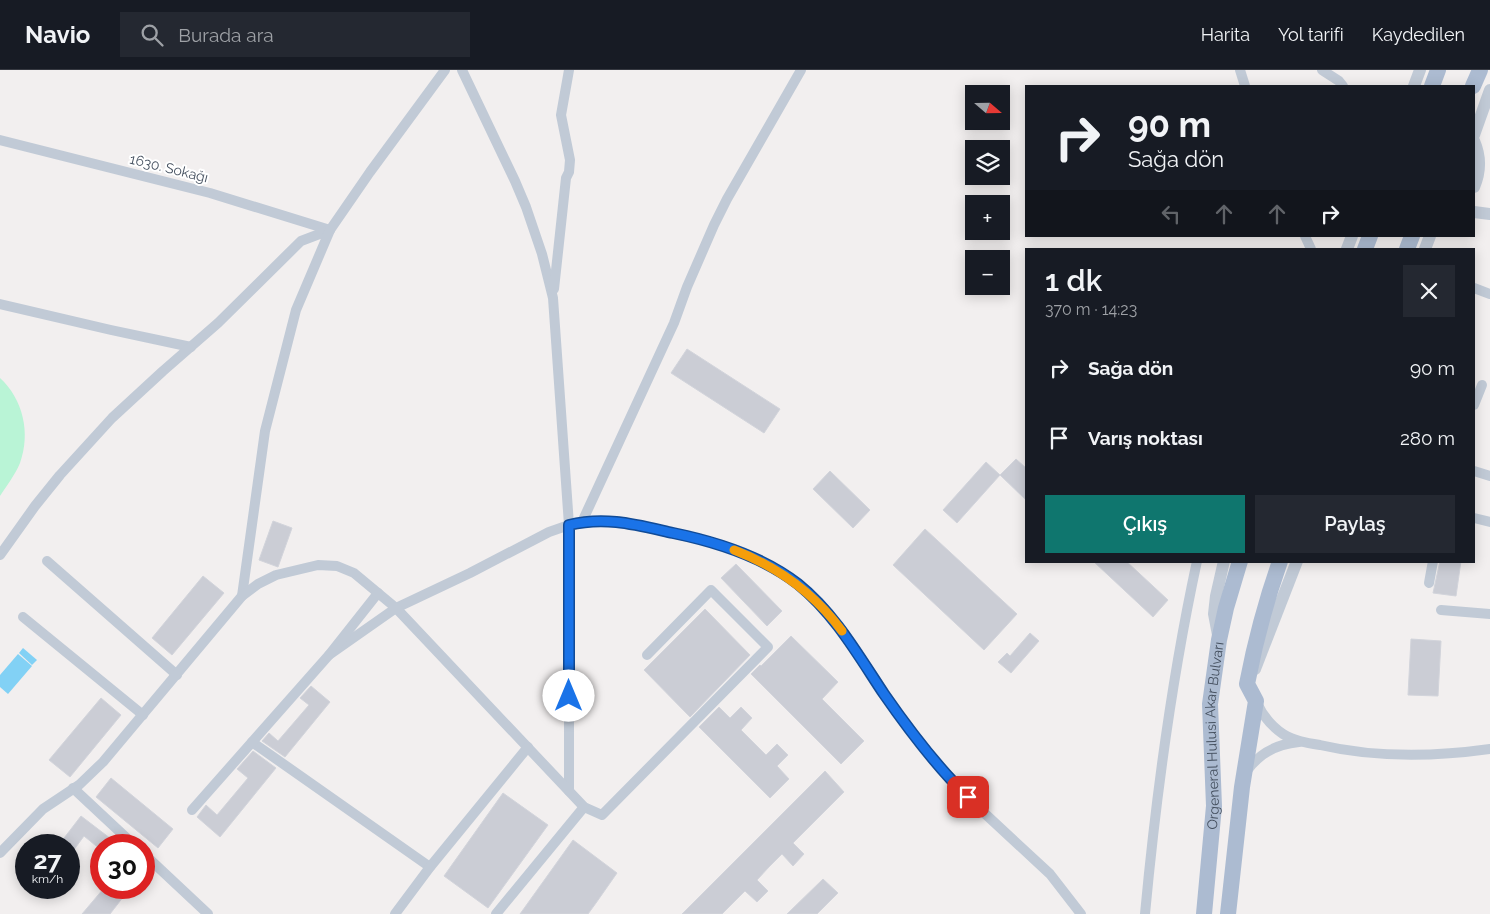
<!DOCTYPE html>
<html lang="tr">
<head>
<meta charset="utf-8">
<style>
  :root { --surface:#171b24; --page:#242831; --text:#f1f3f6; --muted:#9ea1a6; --line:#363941; --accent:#0f766e }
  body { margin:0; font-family:Raleway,sans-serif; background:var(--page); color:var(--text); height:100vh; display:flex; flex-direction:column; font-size:19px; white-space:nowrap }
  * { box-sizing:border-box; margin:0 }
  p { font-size:16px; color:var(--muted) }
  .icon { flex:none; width:28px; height:28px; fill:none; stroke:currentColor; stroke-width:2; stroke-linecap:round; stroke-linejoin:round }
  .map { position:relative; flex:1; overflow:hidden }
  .side { position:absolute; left:1025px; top:178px; width:450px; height:315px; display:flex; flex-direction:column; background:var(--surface); border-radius:0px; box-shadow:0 2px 12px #0003 }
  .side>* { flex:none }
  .top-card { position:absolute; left:1025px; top:15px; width:450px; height:152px; border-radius:0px; box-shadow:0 2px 12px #0003; background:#171b24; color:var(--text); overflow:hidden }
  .needle { width:32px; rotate:110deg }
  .controls { position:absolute; left:965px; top:15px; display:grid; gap:10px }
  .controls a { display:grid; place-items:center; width:45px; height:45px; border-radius:0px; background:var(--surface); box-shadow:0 2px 12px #0003; font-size:25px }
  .speed { position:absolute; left:15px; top:764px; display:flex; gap:10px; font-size:25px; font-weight:700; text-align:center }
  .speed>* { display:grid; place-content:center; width:65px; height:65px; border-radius:50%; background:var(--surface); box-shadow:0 2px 12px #0003; line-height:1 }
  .speed small { font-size:12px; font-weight:400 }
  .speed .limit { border:8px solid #d22; background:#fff; color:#111 }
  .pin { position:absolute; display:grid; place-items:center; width:42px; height:42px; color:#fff; margin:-21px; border-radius:10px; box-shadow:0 2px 8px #0006 }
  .me { position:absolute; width:55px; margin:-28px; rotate:0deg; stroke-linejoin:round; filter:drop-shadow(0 0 4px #0008) }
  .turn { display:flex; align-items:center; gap:18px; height:105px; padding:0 20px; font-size:22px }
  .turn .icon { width:65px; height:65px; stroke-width:2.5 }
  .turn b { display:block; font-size:35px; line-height:42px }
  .lanes { display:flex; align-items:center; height:48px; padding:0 20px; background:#0003; justify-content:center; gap:25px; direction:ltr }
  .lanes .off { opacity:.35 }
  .round { display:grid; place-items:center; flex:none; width:52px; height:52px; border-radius:0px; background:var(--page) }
  .overview { display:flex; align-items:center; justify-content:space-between; height:85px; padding:0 20px }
  h1 { font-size:30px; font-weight:600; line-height:38px }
  .action { display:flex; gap:10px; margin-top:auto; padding:10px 20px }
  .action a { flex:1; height:58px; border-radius:0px; background:var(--accent); color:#fff; font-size:20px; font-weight:600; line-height:58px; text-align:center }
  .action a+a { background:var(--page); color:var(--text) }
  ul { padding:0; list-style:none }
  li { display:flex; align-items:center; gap:15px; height:70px; padding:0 20px }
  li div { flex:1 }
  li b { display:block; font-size:19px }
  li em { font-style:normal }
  header { display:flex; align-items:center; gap:30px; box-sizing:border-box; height:70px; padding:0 25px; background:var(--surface); border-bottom:1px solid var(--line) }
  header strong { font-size:24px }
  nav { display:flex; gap:28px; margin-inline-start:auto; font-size:18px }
  .search { width:350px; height:45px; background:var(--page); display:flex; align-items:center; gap:12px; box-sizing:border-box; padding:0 18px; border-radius:0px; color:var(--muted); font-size:19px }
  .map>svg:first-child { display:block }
  .green { fill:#b9f4d6 }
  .water { fill:#82d1f5 }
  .building { fill:#cbcdd5; stroke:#d2d4db }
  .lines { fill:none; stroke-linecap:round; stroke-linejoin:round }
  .minor { stroke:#c1cad6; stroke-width:10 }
  .tertiary { stroke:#c1cad6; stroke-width:12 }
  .primary { stroke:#acbbd1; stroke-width:16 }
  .route-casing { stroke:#114b97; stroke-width:12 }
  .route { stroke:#1a73e8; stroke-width:9 }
  .slow { stroke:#f59e0b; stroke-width:9 }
  .labels { text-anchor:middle; stroke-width:4; stroke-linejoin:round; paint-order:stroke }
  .street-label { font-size:14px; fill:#45505f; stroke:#fff }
</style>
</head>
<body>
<header>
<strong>Navio</strong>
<div class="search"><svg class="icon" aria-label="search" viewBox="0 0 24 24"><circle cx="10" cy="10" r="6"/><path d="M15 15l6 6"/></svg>Burada ara</div>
<nav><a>Harita</a><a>Yol tarifi</a><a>Kaydedilen</a></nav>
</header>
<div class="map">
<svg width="1490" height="844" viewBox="0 0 1490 844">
  <rect width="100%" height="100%" fill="#f2efef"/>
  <path class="green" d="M 0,308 C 23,329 31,363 20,393 C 15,405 7,415 0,426 Z"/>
  <g class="water">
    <path d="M 23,578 L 37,590 L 32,595 L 19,583 Z"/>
    <path d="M 18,584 L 32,596 L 8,624 L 0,617 L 0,605 Z"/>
  </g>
  <g class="building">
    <path d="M 687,279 L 780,339 L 764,363 L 671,303 Z"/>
    <path d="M 1016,389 L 1026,398 L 1026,430 L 1000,405 Z"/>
    <path d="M 986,392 L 1000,405 L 957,453 L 943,440 Z"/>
    <path d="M 830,401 L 870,440 L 853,458 L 813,419 Z"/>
    <path d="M 273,451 L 292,458 L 278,497 L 259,490 Z"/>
    <path d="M 925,459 L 1017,544 L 984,580 L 893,495 Z"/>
    <path d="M 1093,491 L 1126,491 L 1168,530 L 1153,547 Z"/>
    <path d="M 1440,491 L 1461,491 L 1456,526 L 1433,523 Z"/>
    <path d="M 736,494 L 782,541 L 767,556 L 721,508 Z"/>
    <path d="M 203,506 L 224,523 L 172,585 L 152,568 Z"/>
    <path d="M 705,539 L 750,585 L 690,647 L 644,600 Z"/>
    <path d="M 1030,563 L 1039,571 L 1011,603 L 998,592 L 1007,583 L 1010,586 Z"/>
    <path d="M 791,566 L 838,612 L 822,629 L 864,671 L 841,694 L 751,604 L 760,595 L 761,596 Z"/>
    <path d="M 1411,569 L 1441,571 L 1438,626 L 1408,625 Z"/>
    <path d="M 311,616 L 330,632 L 285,687 L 262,671 L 269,663 L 278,671 L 309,635 L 300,628 Z"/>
    <path d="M 101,628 L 121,645 L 70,707 L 49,690 Z"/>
    <path d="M 719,637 L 730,648 L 741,637 L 752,648 L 741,660 L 766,685 L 777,674 L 788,685 L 777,696 L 789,709 L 770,728 L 699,657 Z"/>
    <path d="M 253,681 L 276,698 L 220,767 L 197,747 L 206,735 L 217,745 L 248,708 L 237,699 Z"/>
    <path d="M 825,701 L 844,722 L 793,773 L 804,784 L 793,796 L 782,784 L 769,797 L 757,810 L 768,821 L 757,832 L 745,821 L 722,844 L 682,844 Z"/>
    <path d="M 111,708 L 173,759 L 158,778 L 96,727 Z"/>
    <path d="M 503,723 L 548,755 L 488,838 L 444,806 Z"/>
    <path d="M 81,746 L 119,775 L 101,775 L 101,780 L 84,766 L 73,781 L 69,778 L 69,775 L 65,775 L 61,772 Z"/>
    <path d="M 573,770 L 617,803 L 596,833 L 588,844 L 520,844 Z"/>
    <path d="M 823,809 L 838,823 L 817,844 L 787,844 Z"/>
    <path d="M 104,818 L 121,818 L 127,822 L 110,844 L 82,844 Z"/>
  </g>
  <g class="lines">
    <g class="minor">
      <path d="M 462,0 L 515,111 L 526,137 L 542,184 L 553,228 L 569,455 L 569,721"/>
      <path d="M 1240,0 L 1245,16"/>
      <path d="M 1322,0 L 1339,11 L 1343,16"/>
      <path d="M 0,70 L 210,123 L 330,160"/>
      <path d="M 1305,166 L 1311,179"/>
      <path d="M 1474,218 L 1490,224"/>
      <path d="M 554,219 L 566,108 L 569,102 L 570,90 L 561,45 L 569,0"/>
      <path d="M 0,234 L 111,260 L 191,277"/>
      <path d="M 1474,335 L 1482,315"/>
      <path d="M 1474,401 L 1490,406"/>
      <path d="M 1474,448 L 1490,452"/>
      <path d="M 582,452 L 674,253 L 687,217 L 714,155 L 727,129 L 801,0"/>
      <path d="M 0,485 L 35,436 L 60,405 L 112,348 L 163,301 L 218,253 L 301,171 L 330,160"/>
      <path d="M 47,491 L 177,605"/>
      <path d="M 1429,513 L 1433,491"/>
      <path d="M 242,526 L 265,361 L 296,240 L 330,160 L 370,102 L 445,0"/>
      <path d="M 1441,540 L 1490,544"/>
      <path d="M 23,547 L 143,645"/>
      <path d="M 329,585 L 396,538 L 470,503 L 549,462 L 569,455 L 590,451 L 618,451 L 703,470 L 722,475 L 762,492 L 781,502 L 797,513 L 824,538 L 845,564 L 898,643 L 935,691 L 981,740 L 1050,804 L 1081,844"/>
      <path d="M 1257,633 C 1263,646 1271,656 1283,664 C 1294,671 1307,673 1320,675 C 1376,688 1433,687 1490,679"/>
      <path d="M 252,672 L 430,797"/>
      <path d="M 1246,702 C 1259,683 1277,674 1299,672"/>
      <path d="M 73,718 L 134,775"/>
      <path d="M 192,740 L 329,585 L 378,523"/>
      <path d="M 0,783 L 43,739 L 79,715 L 103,692 L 242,526 L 258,514 L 276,505 L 318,495 L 337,496 L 354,503 L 396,538 L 584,737 L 602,745 L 768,577 L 711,520 L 647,585"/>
      <path d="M 144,784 L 208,844"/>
      <path d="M 395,844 L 430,797 L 528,677"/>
      <path d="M 496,844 L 584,737"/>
      <path d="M 1145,844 C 1156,726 1172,607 1197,491"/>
    </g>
    <g class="tertiary">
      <path d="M 1414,16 L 1420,0"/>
      <path d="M 1474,65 L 1490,20"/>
      <path d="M 1474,71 C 1481,87 1481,101 1474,117"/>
      <path d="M 1474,142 L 1490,144"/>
      <path d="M 1347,179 L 1352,166"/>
      <path d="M 1425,179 L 1430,166"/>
      <path d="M 1218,565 L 1214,544 L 1216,526 L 1224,491"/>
      <path d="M 1255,599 L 1297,491"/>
    </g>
    <g class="primary">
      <path d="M 1432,16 L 1438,0"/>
      <path d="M 1473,16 L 1480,0"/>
      <path d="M 1365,179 L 1370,166"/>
      <path d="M 1407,179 L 1412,166"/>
      <path id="s1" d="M 1204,844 L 1214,736 L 1210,634 L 1219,570 L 1226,538 L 1240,491"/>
      <path d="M 1228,844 L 1242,717 L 1256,631 L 1247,614 C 1255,572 1266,531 1280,491"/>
    </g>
  </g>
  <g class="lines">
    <defs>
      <path id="route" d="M 569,626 L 569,455 C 606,446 637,455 673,463 C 717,472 762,486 798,514 C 835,544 858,585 884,624 C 909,660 936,696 968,727"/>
    </defs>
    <use href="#route" class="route-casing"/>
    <use href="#route" class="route"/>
    <path class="slow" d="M 734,480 C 778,497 814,523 842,561"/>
  </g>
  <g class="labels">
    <g class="street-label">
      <text transform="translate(169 98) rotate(14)" y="5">1630. Sokağı</text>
      <text dy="5" stroke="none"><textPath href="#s1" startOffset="179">Orgeneral Hulusi Akar Bulvarı</textPath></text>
    </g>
  </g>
</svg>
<div class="controls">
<a><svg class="needle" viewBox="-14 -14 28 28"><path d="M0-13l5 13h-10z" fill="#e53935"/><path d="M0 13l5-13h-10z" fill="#9ea1a6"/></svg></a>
<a><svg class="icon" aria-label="layers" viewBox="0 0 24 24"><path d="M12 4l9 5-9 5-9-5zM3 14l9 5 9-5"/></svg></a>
<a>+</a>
<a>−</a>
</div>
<div class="speed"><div>27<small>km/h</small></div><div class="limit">30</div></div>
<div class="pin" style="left:968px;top:727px;background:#d93025"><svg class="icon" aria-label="arrive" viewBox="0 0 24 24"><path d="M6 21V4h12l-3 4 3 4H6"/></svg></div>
<svg class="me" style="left:569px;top:626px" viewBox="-20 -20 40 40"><circle r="19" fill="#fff"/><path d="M0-13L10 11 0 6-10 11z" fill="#1a73e8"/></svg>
<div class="top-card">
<div class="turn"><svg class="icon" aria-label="right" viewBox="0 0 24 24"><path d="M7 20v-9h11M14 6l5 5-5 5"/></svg><div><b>90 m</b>Sağa dön</div></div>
<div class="lanes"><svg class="icon off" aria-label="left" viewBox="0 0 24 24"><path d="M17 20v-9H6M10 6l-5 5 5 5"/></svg><svg class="icon off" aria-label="ahead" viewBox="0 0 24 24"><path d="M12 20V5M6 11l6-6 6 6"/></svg><svg class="icon off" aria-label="ahead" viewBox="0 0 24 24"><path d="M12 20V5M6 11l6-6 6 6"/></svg><svg class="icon" aria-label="right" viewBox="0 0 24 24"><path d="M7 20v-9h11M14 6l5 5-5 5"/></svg></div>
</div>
<section class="side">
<div class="overview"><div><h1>1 dk</h1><p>370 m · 14:23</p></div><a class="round"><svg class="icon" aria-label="close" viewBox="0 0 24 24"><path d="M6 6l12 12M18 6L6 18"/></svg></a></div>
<ul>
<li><svg class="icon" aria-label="right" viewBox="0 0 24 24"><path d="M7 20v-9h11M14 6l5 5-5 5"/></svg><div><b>Sağa dön</b></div><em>90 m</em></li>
<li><svg class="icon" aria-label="arrive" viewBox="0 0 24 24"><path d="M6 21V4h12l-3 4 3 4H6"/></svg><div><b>Varış noktası</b></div><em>280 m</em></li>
</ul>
<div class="action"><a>Çıkış</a><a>Paylaş</a></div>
</section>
</div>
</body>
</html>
